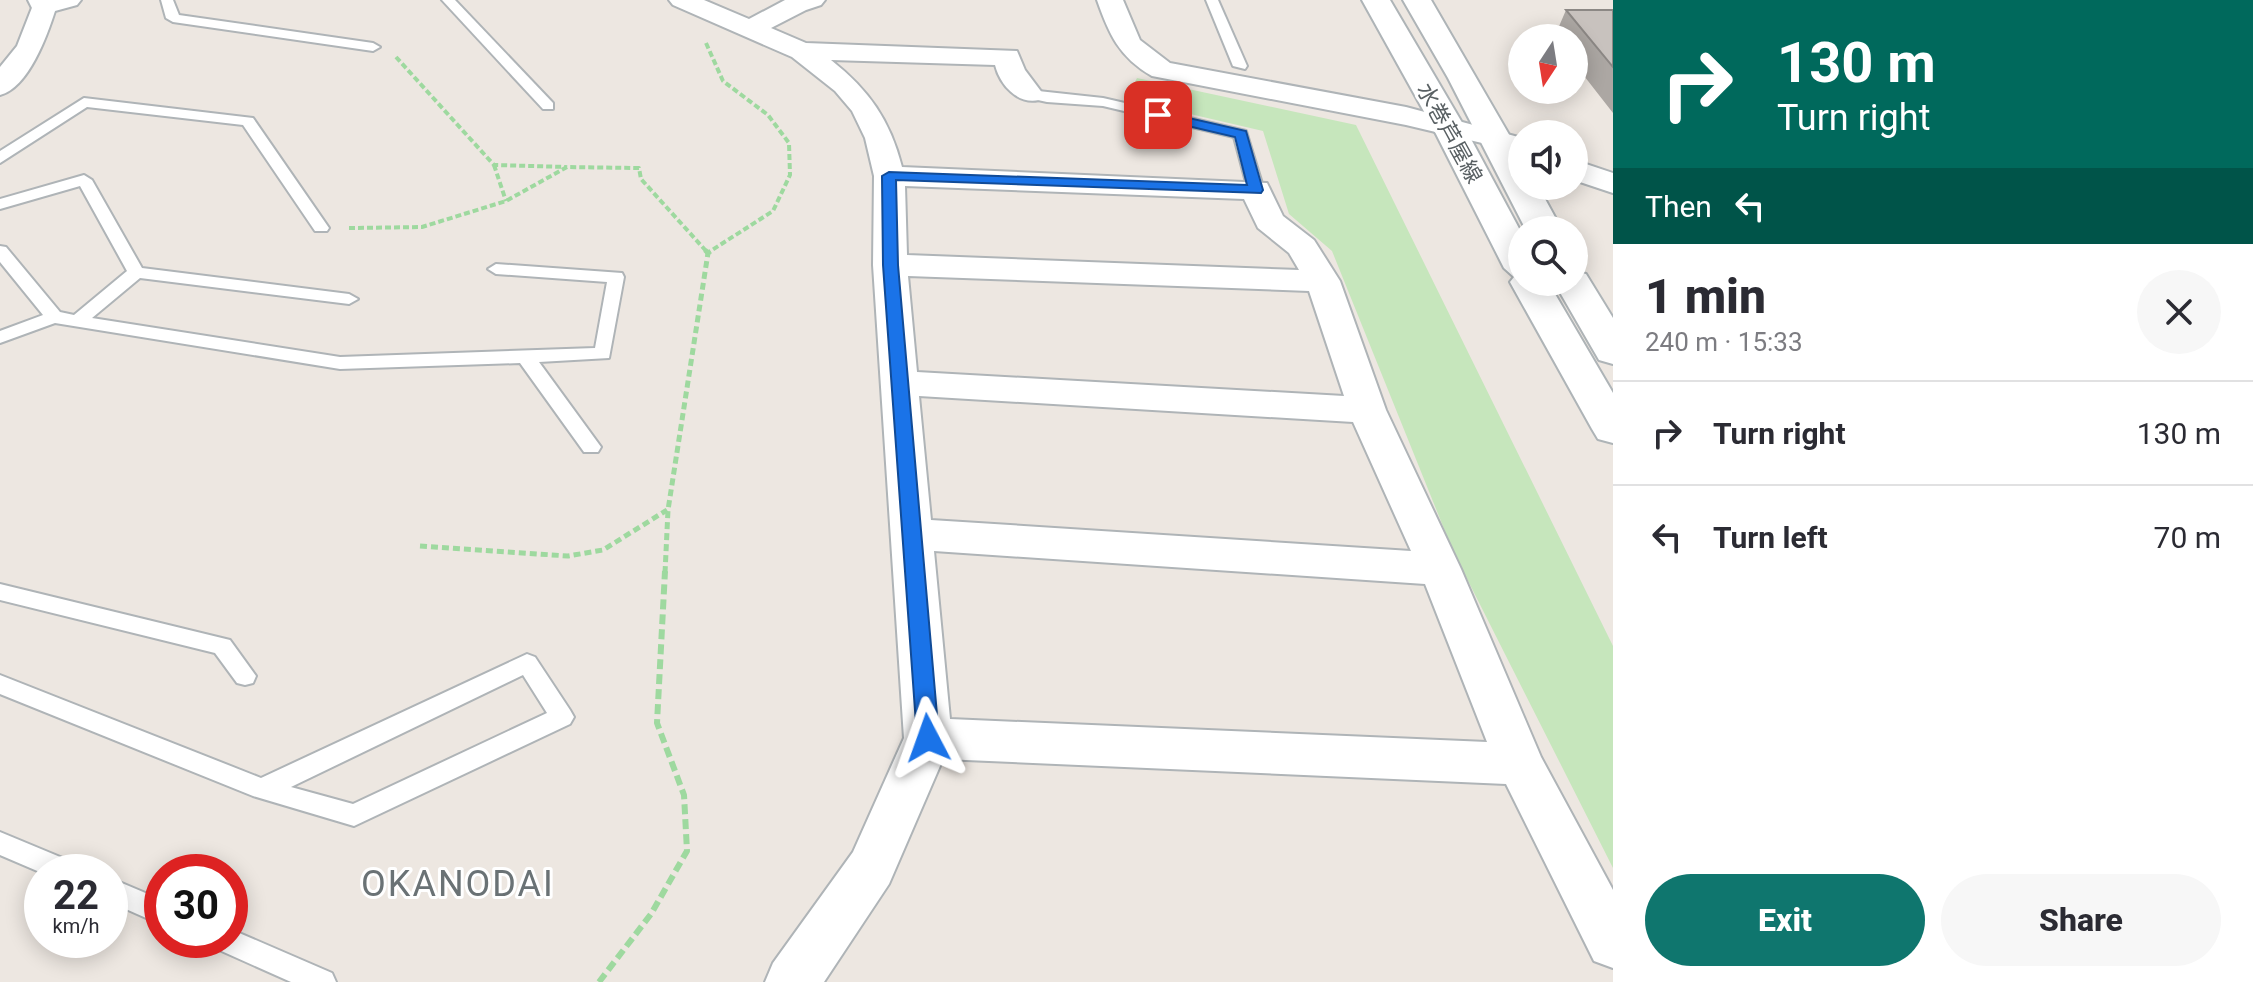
<!DOCTYPE html>
<html lang="en">
<head>
<meta charset="utf-8">
<style>
  :root { --surface:#fff; --page:#f7f7f7; --text:#2b2b33; --muted:#7c7c81; --line:#e1e1e2; --accent:#0f766e }
  body { margin:0; font-family:Roboto,"Noto Sans JP",sans-serif; background:var(--page); color:var(--text); height:100vh; display:flex; flex-direction:column; font-size:30px; white-space:nowrap }
  * { box-sizing:border-box; margin:0 }
  p { font-size:26px; color:var(--muted) }
  .icon { flex:none; width:44px; height:44px; fill:none; stroke:currentColor; stroke-width:2; stroke-linecap:round; stroke-linejoin:round }
  .map { position:relative; flex:1; overflow:hidden }
  .panel { display:flex; flex-direction:column; background:var(--surface); width:640px }
  .panel>* { flex:none }
  .hud { background:#00695c; color:#fff; overflow:hidden }
  .needle { width:52px; rotate:192deg }
  .controls { position:absolute; left:1508px; top:24px; display:grid; gap:16px }
  .controls a { display:grid; place-items:center; width:80px; height:80px; border-radius:50%; background:var(--surface); box-shadow:0 4px 20px #0003; font-size:40px }
  .speed { position:absolute; left:24px; top:854px; display:flex; gap:16px; font-size:40px; font-weight:700; text-align:center }
  .speed>* { display:grid; place-content:center; width:104px; height:104px; border-radius:50%; background:var(--surface); box-shadow:0 4px 20px #0003; line-height:1 }
  .speed small { font-size:20px; font-weight:400 }
  .speed .limit { border:12px solid #d22; background:#fff; color:#111 }
  .pin { position:absolute; display:grid; place-items:center; width:68px; height:68px; color:#fff; margin:-34px; border-radius:16px; box-shadow:0 4px 12px #0006 }
  .me { position:absolute; width:88px; margin:-44px; rotate:356deg; stroke-linejoin:round; filter:drop-shadow(0 0 6px #0008) }
  .turn { display:flex; align-items:center; gap:28px; height:168px; padding:0 32px; font-size:36px }
  .turn .icon { width:104px; height:104px; stroke-width:2.5 }
  .turn b { display:block; font-size:56px; line-height:68px }
  .then { display:flex; align-items:center; height:76px; padding:0 32px; background:#0003; gap:16px; font-size:30px }
  .round { display:grid; place-items:center; flex:none; width:84px; height:84px; border-radius:42px; background:var(--page) }
  .head { display:flex; align-items:center; justify-content:space-between; height:136px; padding:0 32px }
  h1 { font-size:48px; font-weight:800; line-height:60px }
  .button { display:flex; gap:16px; margin-top:auto; padding:16px 32px }
  .button a { flex:1; height:92px; border-radius:48px; background:var(--accent); color:#fff; font-size:32px; font-weight:800; line-height:92px; text-align:center }
  .button a+a { background:var(--page); color:var(--text) }
  ul { padding:0; list-style:none }
  li { display:flex; align-items:center; gap:24px; height:104px; padding:0 32px; border-top:2px solid var(--line) }
  li div { flex:1 }
  li b { display:block; font-size:30px }
  li em { font-style:normal }
  main { display:flex; flex:1; min-height:0 }
  .map>svg:first-child { display:block }
  .green { fill:#c6e6bc }
  .lines { fill:none; stroke-linecap:round; stroke-linejoin:round }
  .service-casing { stroke:#afb4b7; stroke-width:4 }
  .minor-casing { stroke:#afb4b7; stroke-width:4 }
  .tertiary-casing { stroke:#afb4b7; stroke-width:4 }
  .secondary-casing { stroke:#aeb4b7; stroke-width:4 }
  .path-far2 { stroke:#9ed99f; stroke-width:4; stroke-dasharray:6 3; stroke-linecap:butt }
  .path-far1 { stroke:#9ed99f; stroke-width:5; stroke-dasharray:7 4; stroke-linecap:butt }
  .path { stroke:#9ed99f; stroke-width:6; stroke-dasharray:10 5; stroke-linecap:butt }
  .service { fill:#fff; fill-rule:evenodd }
  .minor { fill:#fff; fill-rule:evenodd }
  .tertiary { fill:#fff; fill-rule:evenodd }
  .secondary { fill:#fff; fill-rule:evenodd }
  .wall { fill:#aca7a3 }
  .building { fill:#c8c2be; stroke:#8c8885; stroke-width:2 }
  .route { fill:#1a73e8; stroke:#114b97; stroke-width:2 }
  .labels { text-anchor:middle; stroke-width:6; stroke-linejoin:round; paint-order:stroke }
  .far-street-label { font-size:22px; fill:#596063; stroke:#fff }
  .near-quarter-label { font-size:36px; letter-spacing:2px; fill:#6a7275; stroke:#fff }
</style>
</head>
<body>
<main>
<div class="map">
<svg width="1613" height="982" viewBox="0 0 1613 982">
  <rect width="100%" height="100%" fill="#ede7e1"/>
  <path class="green" d="M 1137,78 L 1356,125 L 1613,646 L 1613,868 L 1453,551 L 1332,251 L 1289,214 L 1263,131 L 1126,99 Z"/>
  <g class="lines">
    <defs>
      <g id="service">
        <path d="M 161,0 L 173,0 L 179,15 L 373,43 L 380,47 L 373,51 L 173,22 L 166,18 Z"/>
        <path d="M 442,0 L 455,0 L 553,103 L 553,109 L 543,109 Z"/>
        <path d="M 1206,0 L 1218,0 L 1247,66 L 1245,69 L 1233,66 Z"/>
        <path d="M 1029,90 L 1103,98 L 1246,131 L 1264,190 L 1256,195 L 1248,190 L 1234,137 L 1103,106 L 1047,102 L 1024,97 L 1024,91 Z"/>
        <path d="M 84,98 L 253,118 L 329,228 L 327,231 L 315,231 L 243,125 L 87,107 L 0,163 L 0,151 Z"/>
        <path d="M 84,175 L 92,180 L 142,268 L 349,294 L 358,299 L 349,304 L 140,278 L 92,318 L 340,357 L 595,348 L 607,282 L 496,274 L 488,269 L 496,264 L 622,273 L 624,277 L 609,358 L 539,362 L 601,447 L 598,452 L 584,452 L 520,363 L 340,369 L 55,323 L 0,343 L 0,331 L 43,315 L 0,262 L 0,246 L 6,247 L 60,312 L 74,315 L 127,271 L 80,186 L 0,209 L 0,199 Z"/>
        <path d="M 0,584 L 230,640 L 256,676 L 253,683 L 245,685 L 237,683 L 215,653 L 0,600 Z"/>
        <path d="M 527,654 L 535,657 L 570,710 L 574,717 L 570,724 L 354,826 L 253,796 L 0,694 L 0,675 L 261,778 ZM 523,675 L 547,713 L 353,804 L 291,787 Z"/>
        <path d="M 0,832 L 77,864 L 81,872 L 42,873 L 0,855 Z"/>
        <path d="M 110,878 L 162,900 L 162,925 L 110,902 Z"/>
        <path d="M 230,929 L 332,973 L 336,982 L 291,982 L 217,949 L 213,940 L 230,940 Z"/>
      </g>
      <g id="minor">
        <path d="M 35,0 L 81,0 L 77,5 L 55,11 C 47,36 28,88 0,95 L 0,67 L 17,46 Z"/>
        <path d="M 669,0 L 704,0 L 749,19 L 785,0 L 825,0 L 821,5 L 806,10 L 771,28 L 806,43 L 1017,51 L 1025,70 L 1043,94 L 1039,100 C 1018,105 1000,85 995,65 L 831,60 C 869,90 890,120 902,167 L 1267,183 L 1283,216 L 1314,240 L 1340,281 L 1386,410 L 1461,569 L 1541,757 L 1613,890 L 1613,968 L 1594,961 L 1506,784 L 943,759 L 889,884 L 824,982 L 765,982 L 773,963 L 853,852 L 904,738 L 873,265 L 874,176 L 865,138 L 852,111 L 835,91 L 792,57 L 673,5 ZM 905,186 L 1244,199 L 1258,228 L 1289,253 L 1299,270 L 907,255 ZM 908,276 L 1309,291 L 1344,396 L 917,372 ZM 919,396 L 1353,422 L 1411,551 L 931,520 ZM 934,551 L 1425,584 L 1487,742 L 950,719 Z"/>
        <path d="M 1097,0 L 1123,0 L 1140,40 L 1170,63 L 1406,107 L 1522,138 L 1522,158 L 1482,143 L 1406,125 L 1152,76 C 1119,57 1109,34 1097,0 Z"/>
        <path d="M 1574,160 L 1613,173 L 1613,193 L 1574,180 Z"/>
      </g>
      <path id="tertiary" d="M 28,0 L 56,0 L 58,6 L 54,12 L 44,15 L 34,12 Z"/>
      <g id="secondary">
        <path d="M 1362,0 L 1390,0 L 1464,126 L 1522,234 L 1522,282 L 1548,282 L 1613,393 L 1613,443 L 1598,439 L 1592,429 L 1510,282 L 1514,277 L 1504,268 L 1432,126 Z"/>
        <path d="M 1403,0 L 1431,0 L 1522,157 L 1522,186 L 1538,186 L 1562,230 L 1526,230 L 1448,78 Z"/>
        <path d="M 1574,271 L 1586,274 L 1613,318 L 1613,364 L 1599,360 L 1554,282 L 1574,282 Z"/>
      </g>
    </defs>
    <use href="#service" class="service-casing"/>
    <use href="#minor" class="minor-casing"/>
    <use href="#tertiary" class="tertiary-casing"/>
    <use href="#secondary" class="secondary-casing"/>
    <g class="path-far2">
      <path d="M 706,43 L 723,81 L 768,115 L 789,143 L 790,175 L 773,211 L 709,252"/>
      <path d="M 396,57 L 494,165 L 566,167"/>
      <path d="M 494,165 L 506,201"/>
      <path d="M 349,228 L 422,227 L 506,201 L 567,167 L 639,168 L 641,179 L 707,252"/>
    </g>
    <g class="path-far1">
      <path d="M 705,250 L 708,253"/>
      <path d="M 420,546 L 568,556 L 603,550 L 667,510"/>
      <path d="M 665,573 L 668,510 L 708,253 L 713,250"/>
    </g>
    <path class="path" d="M 599,982 L 651,914 L 687,851 L 684,795 L 657,723 L 665,571"/>
    <use href="#service" class="service"/>
    <use href="#minor" class="minor"/>
    <use href="#tertiary" class="tertiary"/>
    <use href="#secondary" class="secondary"/>
  </g>
  <path class="wall" d="M 1566,10 L 1613,10 L 1613,113 L 1574,63 L 1574,38 L 1554,38 Z"/>
  <path class="building" d="M 1566,10 L 1613,10 L 1613,67 Z"/>
  <path class="route" d="M 1158,111 L 1246,131 L 1263,190 L 1261,193 L 896,180 L 898,265 L 939,738 L 935,744 L 928,747 L 920,744 L 917,738 L 883,265 L 882,176 L 889,172 L 1247,185 L 1235,137 L 1154,118 L 1152,115 Z"/>
  <g class="labels">
    <g class="far-street-label">
      <text transform="translate(1450 133) rotate(61)" y="8">水巻芦屋線</text>
    </g>
    <g class="near-quarter-label">
      <text x="458" y="896">OKANODAI</text>
    </g>
  </g>
</svg>
<div class="controls">
<a><svg class="needle" viewBox="-14 -14 28 28"><path d="M0-13l5 13h-10z" fill="#e53935"/><path d="M0 13l5-13h-10z" fill="#7c7c81"/></svg></a>
<a><svg class="icon" aria-label="sound" viewBox="0 0 24 24"><path d="M4 9h4l5-4v14l-5-4H4zM17 9q2 3 0 6"/></svg></a>
<a><svg class="icon" aria-label="search" viewBox="0 0 24 24"><circle cx="10" cy="10" r="6"/><path d="M15 15l6 6"/></svg></a>
</div>
<div class="speed"><div>22<small>km/h</small></div><div class="limit">30</div></div>
<div class="pin" style="left:1158px;top:115px;background:#d93025"><svg class="icon" aria-label="arrive" viewBox="0 0 24 24"><path d="M6 21V4h12l-3 4 3 4H6"/></svg></div>
<svg class="me" style="left:928px;top:738px" viewBox="-20 -20 40 40"><path d="M0-17L14 15 0 8-14 15z" fill="#1a73e8" stroke="#fff" stroke-width="4"/></svg>
</div>
<section class="panel">
<div class="hud">
<div class="turn"><svg class="icon" aria-label="right" viewBox="0 0 24 24"><path d="M7 20v-9h11M14 6l5 5-5 5"/></svg><div><b>130 m</b>Turn right</div></div>
<div class="then">Then<svg class="icon" aria-label="left" viewBox="0 0 24 24"><path d="M17 20v-9H6M10 6l-5 5 5 5"/></svg></div>
</div>
<div class="head"><div><h1>1 min</h1><p>240 m · 15:33</p></div><a class="round"><svg class="icon" aria-label="close" viewBox="0 0 24 24"><path d="M6 6l12 12M18 6L6 18"/></svg></a></div>
<ul>
<li><svg class="icon" aria-label="right" viewBox="0 0 24 24"><path d="M7 20v-9h11M14 6l5 5-5 5"/></svg><div><b>Turn right</b></div><em>130 m</em></li>
<li><svg class="icon" aria-label="left" viewBox="0 0 24 24"><path d="M17 20v-9H6M10 6l-5 5 5 5"/></svg><div><b>Turn left</b></div><em>70 m</em></li>
</ul>
<div class="button"><a>Exit</a><a>Share</a></div>
</section>
</main>
</body>
</html>
